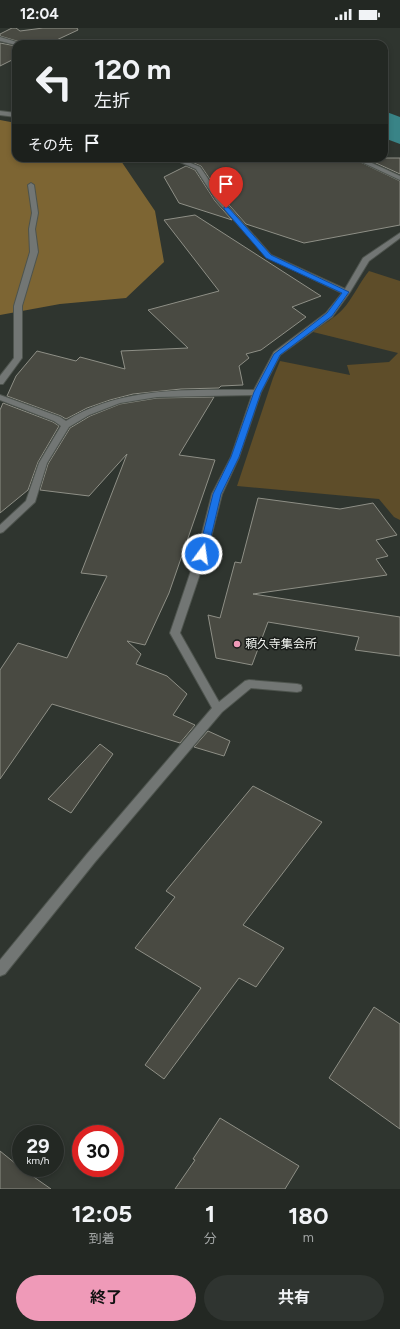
<!DOCTYPE html>
<html lang="ja">
<head>
<meta charset="utf-8">
<style>
  :root { --surface:#232823; --page:#2f3430; --text:#f1f3f6; --muted:#a3a6a6; --line:#404441; --accent:#ef9ab8 }
  body { margin:0; font-family:Figtree,"Noto Sans JP",sans-serif; background:var(--page); color:var(--text); height:100vh; display:flex; flex-direction:column; font-size:15px; white-space:nowrap }
  * { box-sizing:border-box; margin:0 }
  p { font-size:13px; color:var(--muted) }
  .icon { flex:none; width:22px; height:22px; fill:none; stroke:currentColor; stroke-width:2; stroke-linecap:round; stroke-linejoin:round }
  .map { position:relative; height:1161px; overflow:hidden }
  .sheet { display:flex; flex-direction:column; background:var(--surface); flex:1 }
  .sheet>* { flex:none }
  .hud { position:absolute; left:12px; top:12px; width:376px; height:122px; border-radius:12px; box-shadow:0 2px 6px #0003,0 0 0 1px var(--line); background:#232823; color:var(--text); overflow:hidden }
  .speed { position:absolute; left:12px; top:1097px; display:flex; gap:8px; font-size:20px; font-weight:700; text-align:center }
  .speed>* { display:grid; place-content:center; width:52px; height:52px; border-radius:50%; background:var(--surface); box-shadow:0 2px 6px #0003,0 0 0 1px var(--line); line-height:1 }
  .speed small { font-size:10px; font-weight:400 }
  .speed .limit { border:6px solid #d22; background:#fff; color:#111 }
  .pin { position:absolute; display:grid; place-items:center; width:34px; height:34px; color:#fff; margin:-41px -17px; border-radius:50% 50% 50% 0; rotate:-45deg; box-shadow:0 0 4px #0007 }
  .pin .icon { rotate:45deg }
  .me { position:absolute; width:44px; margin:-22px; rotate:14deg; stroke-linejoin:round; filter:drop-shadow(0 0 3px #0008) }
  .turn { display:flex; align-items:center; gap:14px; height:84px; padding:0 16px; font-size:18px }
  .turn .icon { width:52px; height:52px; stroke-width:2.5 }
  .turn b { display:block; font-size:28px; line-height:34px }
  .then { display:flex; align-items:center; height:38px; padding:0 16px; background:#0003; gap:8px; font-size:15px }
  .eta { display:flex; justify-content:space-evenly; align-items:center; height:68px; text-align:center }
  .eta b { font-size:24px; font-weight:700; line-height:28px }
  .cta { display:flex; gap:8px; margin-top:auto; padding:8px 16px }
  .cta a { flex:1; height:46px; border-radius:24px; background:var(--accent); color:#111; font-size:16px; font-weight:700; line-height:46px; text-align:center }
  .cta a+a { background:var(--page); color:var(--text) }
  .status { display:flex; justify-content:space-between; align-items:center; height:28px; padding:0 20px; background:var(--surface); direction:ltr }
  .status svg { height:11px; fill:currentColor }
  .map>svg:first-child { display:block }
  .green { fill:#5e4d29 }
  .forest { fill:#7d6533 }
  .lines { fill:none; stroke-linecap:round; stroke-linejoin:round }
  .river { fill:#398487; fill-rule:evenodd }
  .building { fill:#494a42; stroke:#8e8f86 }
  .minor-casing { stroke:#4e544e; stroke-width:2 }
  .minor { fill:#727674; fill-rule:evenodd }
  .route { fill:#1a73e8; stroke:#114b97 }
  .poi-dot { fill:#ef9ab8; stroke:#191c19; stroke-width:1.5 }
  .labels { text-anchor:middle; stroke-width:3; stroke-linejoin:round; paint-order:stroke }
  .poi-label { font-size:12px; fill:#f1f4f0; stroke:#191c19; text-anchor:start }
</style>
</head>
<body>
<div class="status"><b>12:04</b><svg viewBox="0 0 49 12"><path d="M0 12V9h3v3zM5 12V6h3v6zM10 12V3h3v9zM15 12V0h3v12zM26 1h20v11H26zM47 4h2v5h-2z"/></svg></div>
<div class="map">
<svg width="400" height="1161" viewBox="0 0 400 1161">
  <rect width="100%" height="100%" fill="#2f352f"/>
  <path class="green" d="M 369,243 L 400,253 L 400,492 L 394,489 L 379,471 L 237,458 L 273,350 L 280,333 L 350,347 L 347,337 L 389,334 L 398,325 L 313,304 C 323,296 335,290 343,281 C 353,270 359,255 369,243 Z"/>
  <path class="forest" d="M 0,92 L 16,95 L 16,130 L 119,130 L 155,183 L 164,234 L 126,270 L 60,276 L 0,287 Z"/>
  <g class="lines">
    <path class="river" d="M 384,83 L 400,89 L 400,116 L 384,110 Z"/>
  </g>
  <g class="building">
    <path d="M 12,0 L 16,0 L 20,3 L 43,0 L 77,0 L 78,2 L 48,16 L 22,16 L 20,14 L 0,8 L 0,6 Z"/>
    <path d="M 0,15 L 16,18 L 16,30 L 0,38 Z"/>
    <path d="M 204,130 L 352,130 L 400,153 L 400,197 L 304,215 L 246,196 L 222,169 L 201,138 L 194,135 Z"/>
    <path d="M 365,130 L 400,130 L 400,146 Z"/>
    <path d="M 186,138 L 195,142 L 215,173 L 232,192 L 179,175 L 164,149 Z"/>
    <path d="M 195,187 L 321,268 L 292,279 L 306,289 L 261,322 L 246,326 L 249,330 L 239,338 L 243,357 L 221,358 L 219,360 L 181,361 L 133,366 L 110,372 L 87,380 L 66,391 L 61,388 L 7,368 L 16,348 L 37,323 L 76,333 L 80,329 L 125,341 L 121,323 L 188,320 L 148,282 L 219,263 L 164,192 Z"/>
    <path d="M 214,369 L 179,427 L 215,432 L 169,565 L 145,617 L 127,613 L 141,626 L 136,636 L 167,648 L 187,666 L 173,687 L 195,697 L 180,715 L 52,676 L 0,751 L 0,642 L 18,615 L 67,630 L 107,548 L 81,545 L 127,426 L 89,468 L 40,462 L 48,436 L 70,400 L 90,388 L 120,376 L 157,370 Z"/>
    <path d="M 3,375 L 53,394 L 59,398 L 38,434 L 28,462 L 0,485 L 0,382 Z"/>
    <path d="M 258,470 L 340,481 L 373,475 L 397,507 L 376,512 L 388,528 L 376,531 L 387,547 L 253,566 L 400,589 L 400,628 L 355,622 L 359,609 L 268,594 L 252,637 L 216,630 L 208,587 L 220,590 L 235,534 L 241,535 Z"/>
    <path d="M 208,703 L 230,713 L 224,728 L 194,719 Z"/>
    <path d="M 100,716 L 113,726 L 71,785 L 48,771 Z"/>
    <path d="M 253,758 L 322,794 L 243,897 L 284,920 L 256,959 L 239,950 L 164,1051 L 145,1037 L 201,960 L 135,920 L 175,869 L 166,863 Z"/>
    <path d="M 374,979 L 400,996 L 400,1101 L 329,1050 Z"/>
    <path d="M 220,1090 L 299,1138 L 285,1161 L 175,1161 L 195,1132 L 193,1131 Z"/>
    <path d="M 0,1123 L 21,1140 L 51,1161 L 0,1161 Z"/>
  </g>
  <g class="lines">
    <defs>
      <g id="minor">
        <path d="M 0,9 L 20,15 L 21,16 L 16,17 L 0,13 Z"/>
        <path d="M 0,83 L 16,85 L 16,89 L 0,87 Z"/>
        <path d="M 171,130 L 179,130 L 200,139 L 221,170 L 271,227 L 345,261 L 363,230 L 400,205 L 400,210 L 369,233 L 350,264 L 332,289 L 280,327 L 261,364 L 239,429 L 222,466 L 207,525 L 180,605 L 219,674 L 245,653 L 249,652 L 297,656 L 301,657 L 302,660 L 301,663 L 297,664 L 251,660 L 222,684 L 95,834 L 5,946 L 0,948 L 0,932 L 87,826 L 212,680 L 170,605 L 197,525 L 212,466 L 231,429 L 252,367 L 157,369 L 120,375 L 89,387 L 69,399 L 47,435 L 35,474 L 3,504 L 0,505 L 0,497 L 26,473 L 39,435 L 61,398 L 54,393 L 0,372 L 0,367 L 60,389 L 66,393 C 123,358 189,362 254,362 L 274,324 L 326,285 L 342,265 L 267,229 L 216,172 L 196,141 Z"/>
        <path d="M 353,130 L 361,130 L 400,148 L 400,152 Z"/>
        <path d="M 31,155 L 34,157 L 38,185 L 35,201 L 38,224 L 22,278 L 22,330 L 3,356 L 0,356 L 0,348 L 14,330 L 14,278 L 30,224 L 29,201 L 32,185 L 28,157 Z"/>
      </g>
    </defs>
    <use href="#minor" class="minor-casing"/>
    <use href="#minor" class="minor"/>
  </g>
  <path class="route" d="M 224,179 L 228,179 L 271,227 L 349,264 L 332,288 L 280,327 L 261,364 L 239,429 L 221,466 L 207,526 L 202,528 L 198,526 L 213,466 L 231,429 L 254,364 L 274,326 L 327,285 L 342,265 L 266,230 L 224,181 Z"/>
  <circle class="poi-dot" cx="237" cy="616" r="4"/>
  <g class="labels">
    <g class="poi-label">
      <text x="245" y="620">頼久寺集会所</text>
    </g>
  </g>
</svg>
<div class="speed"><div>29<small>km/h</small></div><div class="limit">30</div></div>
<div class="pin" style="left:226px;top:180px;background:#d93025"><svg class="icon" aria-label="arrive" viewBox="0 0 24 24"><path d="M6 21V4h12l-3 4 3 4H6"/></svg></div>
<svg class="me" style="left:202px;top:526px" viewBox="-20 -20 40 40"><circle r="17" fill="#1a73e8" stroke="#fff" stroke-width="3"/><path d="M0-11L8 9 0 5-8 9z" fill="#fff"/></svg>
<div class="hud">
<div class="turn"><svg class="icon" aria-label="left" viewBox="0 0 24 24"><path d="M17 20v-9H6M10 6l-5 5 5 5"/></svg><div><b>120 m</b>左折</div></div>
<div class="then">その先<svg class="icon" aria-label="arrive" viewBox="0 0 24 24"><path d="M6 21V4h12l-3 4 3 4H6"/></svg></div>
</div>
</div>
<section class="sheet">
<div class="eta">
<div><b>12:05</b><p>到着</p></div>
<div><b>1</b><p>分</p></div>
<div><b>180</b><p>m</p></div>
</div>
<div class="cta"><a>終了</a><a>共有</a></div>
</section>
</body>
</html>
